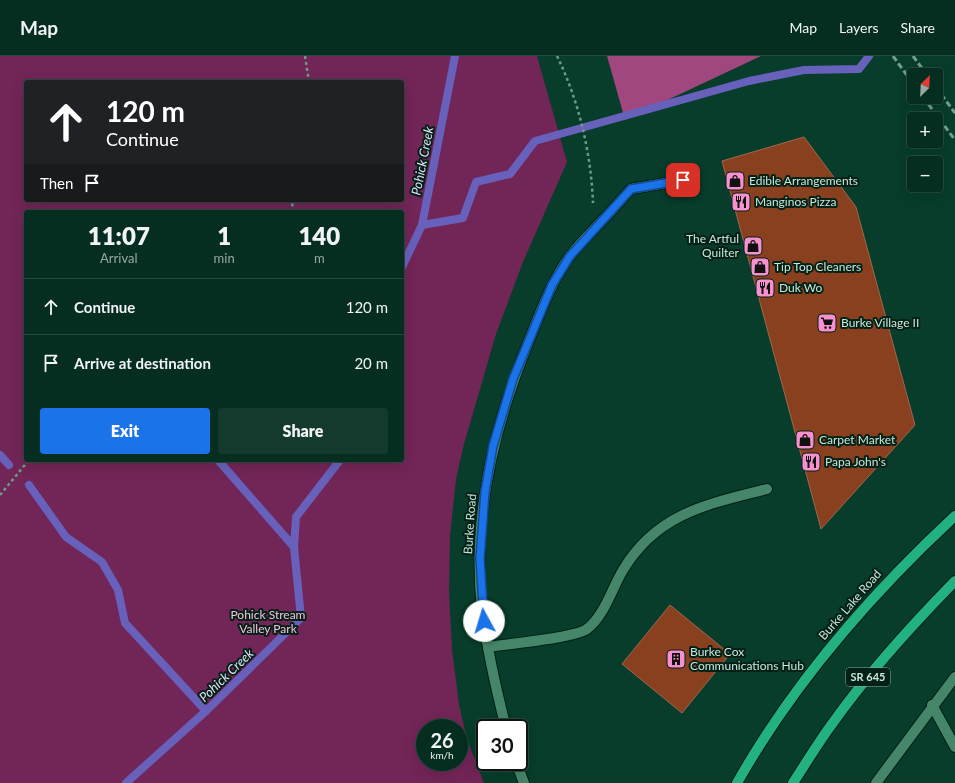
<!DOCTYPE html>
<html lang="en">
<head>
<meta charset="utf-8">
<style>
  :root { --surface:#052e20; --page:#133a2d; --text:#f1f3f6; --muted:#97a8a5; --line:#264a3e; --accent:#1a73e8 }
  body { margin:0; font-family:Lato,sans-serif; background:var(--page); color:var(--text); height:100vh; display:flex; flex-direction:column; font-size:15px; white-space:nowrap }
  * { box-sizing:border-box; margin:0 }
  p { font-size:13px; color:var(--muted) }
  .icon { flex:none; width:22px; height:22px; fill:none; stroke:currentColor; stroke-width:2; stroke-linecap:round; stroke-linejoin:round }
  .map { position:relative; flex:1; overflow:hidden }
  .sheet { position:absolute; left:24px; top:154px; width:380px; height:252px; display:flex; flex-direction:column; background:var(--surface); border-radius:4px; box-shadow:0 4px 16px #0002,0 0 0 1px var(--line) }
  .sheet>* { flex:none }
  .hud { position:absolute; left:24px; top:24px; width:380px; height:122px; border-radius:4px; box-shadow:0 4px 16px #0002,0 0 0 1px var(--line); background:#202124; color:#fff; overflow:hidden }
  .needle { width:26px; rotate:24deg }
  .fabs { position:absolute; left:907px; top:12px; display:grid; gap:8px }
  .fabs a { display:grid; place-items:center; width:36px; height:36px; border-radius:4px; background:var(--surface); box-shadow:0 4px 16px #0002,0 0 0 1px var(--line); font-size:20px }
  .speed { position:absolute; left:416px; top:663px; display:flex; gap:8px; font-size:20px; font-weight:700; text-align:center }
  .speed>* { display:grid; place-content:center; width:52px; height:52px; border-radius:50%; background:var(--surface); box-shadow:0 4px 16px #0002,0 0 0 1px var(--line); line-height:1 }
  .speed small { font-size:10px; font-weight:400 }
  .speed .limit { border:2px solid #111; border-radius:6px; background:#fff; color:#111 }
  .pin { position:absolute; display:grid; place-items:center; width:34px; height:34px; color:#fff; margin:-17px; border-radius:8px; box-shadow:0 2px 6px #0006 }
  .me { position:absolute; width:44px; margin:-22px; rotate:354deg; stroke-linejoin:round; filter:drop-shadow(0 0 3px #0008) }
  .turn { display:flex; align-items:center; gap:14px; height:84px; padding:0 16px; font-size:18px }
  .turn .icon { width:52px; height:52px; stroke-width:2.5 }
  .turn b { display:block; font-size:28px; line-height:34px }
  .then { display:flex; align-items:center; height:38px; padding:0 16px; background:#0003; gap:8px; font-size:15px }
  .eta { display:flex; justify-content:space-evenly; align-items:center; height:68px; text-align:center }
  .eta b { font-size:24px; font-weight:800; line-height:28px }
  .action { display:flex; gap:8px; margin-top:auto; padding:8px 16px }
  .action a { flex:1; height:46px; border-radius:4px; background:var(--accent); color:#fff; font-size:16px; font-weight:800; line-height:46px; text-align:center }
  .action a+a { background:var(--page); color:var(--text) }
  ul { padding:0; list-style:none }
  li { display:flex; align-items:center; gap:12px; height:56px; padding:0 16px; border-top:1px solid var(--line) }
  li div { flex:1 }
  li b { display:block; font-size:15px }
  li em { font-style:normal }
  header { display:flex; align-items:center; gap:24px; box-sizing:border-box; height:56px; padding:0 20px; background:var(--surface); border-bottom:1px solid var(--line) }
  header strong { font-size:19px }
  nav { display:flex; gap:22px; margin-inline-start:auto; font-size:14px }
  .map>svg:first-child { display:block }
  .green { fill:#722557; fill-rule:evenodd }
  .forest { fill:#a14780 }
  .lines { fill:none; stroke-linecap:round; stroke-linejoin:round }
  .stream { stroke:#6761bc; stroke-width:8 }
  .building { fill:#89401e; stroke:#9e6750 }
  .lane-casing { stroke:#002115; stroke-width:12 }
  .street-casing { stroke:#002115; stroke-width:12 }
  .primary-casing { stroke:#002115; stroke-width:12 }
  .path { stroke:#709a88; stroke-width:2.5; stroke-dasharray:3 3; stroke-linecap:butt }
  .lane { stroke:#458569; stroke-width:10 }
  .street { stroke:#458569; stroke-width:10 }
  .primary { stroke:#23b082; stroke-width:10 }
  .rail { stroke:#759e8d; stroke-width:3; stroke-dasharray:6 3; stroke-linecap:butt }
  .route-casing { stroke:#114b97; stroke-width:10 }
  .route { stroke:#1a73e8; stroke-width:7 }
  .labels { text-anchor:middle; stroke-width:4; stroke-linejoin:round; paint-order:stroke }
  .shield { fill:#052016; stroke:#8dab9d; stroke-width:1 }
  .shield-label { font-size:11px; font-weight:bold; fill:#c7e7d7 }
  .poi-label { font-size:12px; fill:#c7e7d7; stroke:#052016; text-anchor:start }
  .street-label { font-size:12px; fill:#c7e7d7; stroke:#052016 }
  .park-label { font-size:12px; fill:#f3c1dd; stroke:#052016 }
  .water-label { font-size:13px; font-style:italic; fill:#e0e1fa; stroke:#052016 }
</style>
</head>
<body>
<header>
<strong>Map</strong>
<nav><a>Map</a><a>Layers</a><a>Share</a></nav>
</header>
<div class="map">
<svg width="955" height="727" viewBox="0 0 955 727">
  <rect width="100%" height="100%" fill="#073d2a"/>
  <path class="green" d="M 0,0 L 537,0 L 567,106 L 523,206 L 496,278 L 464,388 L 456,423 L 450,480 L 449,536 L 452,593 L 459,649 L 467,683 L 484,727 L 0,727 ZM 26,26 L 402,26 L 402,144 L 26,144 ZM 26,156 L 402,156 L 402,404 L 26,404 ZM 425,672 L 459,672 L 459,706 L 425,706 Z"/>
  <path class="forest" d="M 607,0 L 761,0 L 625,64 Z"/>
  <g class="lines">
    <g class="stream">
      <path d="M 422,169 L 463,162 L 476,126 L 510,118 L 535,85 L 749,25 L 804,14 L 859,13 L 869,0"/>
      <path d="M 402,211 L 422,169 L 455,0"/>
      <path d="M 0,399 L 9,409"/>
      <path d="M 218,404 L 294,491"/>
      <path d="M 29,429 L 66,481 L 102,506 L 118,534 L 125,567 L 206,655"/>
      <path d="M 126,727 L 206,655 L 301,562 L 294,491 L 296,461 L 340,404"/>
    </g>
  </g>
  <g class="building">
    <path d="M 804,81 L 856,151 L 915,369 L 821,473 L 722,105 Z"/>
    <path d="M 670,549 L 730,598 L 682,657 L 622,608 Z"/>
  </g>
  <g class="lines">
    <defs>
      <g id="lane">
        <path d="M 613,153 L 631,133 L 683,124"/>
        <path d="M 488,591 C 507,588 575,582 587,573 C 605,559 612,532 623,514 C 657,457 708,448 767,433"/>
        <path d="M 932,649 L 955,691"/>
        <path d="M 876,727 L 955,621"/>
      </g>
      <g id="street">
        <path d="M 506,672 C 496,633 487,594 482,553 C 472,463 494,370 528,287 C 540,257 551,226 570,200 C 583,183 599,169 613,153"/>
        <path d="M 516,706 L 524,727"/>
      </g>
      <g id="primary">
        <path d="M 737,727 C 794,626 870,539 955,460"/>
        <path d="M 793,727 C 806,707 818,687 832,668 C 868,617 911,570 955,525"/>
      </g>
    </defs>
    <use href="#lane" class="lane-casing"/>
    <use href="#street" class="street-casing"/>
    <use href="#primary" class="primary-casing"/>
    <g class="path">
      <path d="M 305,0 L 309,26"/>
      <path d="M 557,0 C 579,45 591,97 593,147"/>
      <path d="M 290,156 L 294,144"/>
      <path d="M 0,439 L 29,404"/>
    </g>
    <use href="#lane" class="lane"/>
    <use href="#street" class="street"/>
    <use href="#primary" class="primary"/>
    <g class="rail">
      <path d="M 893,0 L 914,29"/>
      <path d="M 913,0 L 927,19"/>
      <path d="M 936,31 L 955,57"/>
      <path d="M 923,41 L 955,84"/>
    </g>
  </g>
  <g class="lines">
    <defs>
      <path id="route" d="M 484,565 L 480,503 L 485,436 L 493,390 L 513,323 L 552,229 L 570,200 L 631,133 L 683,124"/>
    </defs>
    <use href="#route" class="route-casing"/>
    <use href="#route" class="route"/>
  </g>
  <defs>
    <symbol id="shop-square" viewBox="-11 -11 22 22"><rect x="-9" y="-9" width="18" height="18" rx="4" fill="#f790ce" stroke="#052016"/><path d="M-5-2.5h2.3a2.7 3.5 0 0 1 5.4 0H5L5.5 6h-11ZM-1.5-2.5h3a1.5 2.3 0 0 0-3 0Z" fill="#111"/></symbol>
    <symbol id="restaurant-square" viewBox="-11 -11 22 22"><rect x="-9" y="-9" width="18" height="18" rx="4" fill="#f790ce" stroke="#052016"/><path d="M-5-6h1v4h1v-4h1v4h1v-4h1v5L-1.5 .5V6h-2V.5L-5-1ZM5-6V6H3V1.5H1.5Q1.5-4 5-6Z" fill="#111"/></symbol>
    <symbol id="supermarket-square" viewBox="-11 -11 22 22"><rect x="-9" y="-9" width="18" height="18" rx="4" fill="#f790ce" stroke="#052016"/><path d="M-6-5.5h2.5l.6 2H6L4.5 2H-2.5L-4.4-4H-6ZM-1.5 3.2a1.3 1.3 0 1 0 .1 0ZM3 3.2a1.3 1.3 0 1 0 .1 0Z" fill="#111"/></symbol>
    <symbol id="building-square" viewBox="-11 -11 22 22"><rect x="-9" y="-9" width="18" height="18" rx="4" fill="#f790ce" stroke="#052016"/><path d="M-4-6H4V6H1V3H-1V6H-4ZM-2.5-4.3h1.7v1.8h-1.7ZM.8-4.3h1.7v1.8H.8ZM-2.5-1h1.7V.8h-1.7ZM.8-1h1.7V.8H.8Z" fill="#111"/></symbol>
  </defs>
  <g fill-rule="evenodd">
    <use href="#shop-square" x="724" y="114" width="22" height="22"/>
    <use href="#restaurant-square" x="730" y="135" width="22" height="22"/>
    <use href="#shop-square" x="742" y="179" width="22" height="22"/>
    <use href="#shop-square" x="749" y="200" width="22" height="22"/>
    <use href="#restaurant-square" x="754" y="221" width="22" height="22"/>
    <use href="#supermarket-square" x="816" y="256" width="22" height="22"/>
    <use href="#shop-square" x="794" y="373" width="22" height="22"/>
    <use href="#restaurant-square" x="800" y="395" width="22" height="22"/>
    <use href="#building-square" x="665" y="592" width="22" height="22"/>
  </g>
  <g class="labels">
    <rect class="shield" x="846" y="612" width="44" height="18" rx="3"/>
    <g class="shield-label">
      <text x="868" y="625">SR 645</text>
    </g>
    <g class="poi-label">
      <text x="749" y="129">Edible Arrangements</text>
      <text x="755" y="150">Manginos Pizza</text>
      <text x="739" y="187" text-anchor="end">The Artful<tspan x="739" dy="14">Quilter</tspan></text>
      <text x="774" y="215">Tip Top Cleaners</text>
      <text x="779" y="236">Duk Wo</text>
      <text x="841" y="271">Burke Village II</text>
      <text x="819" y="388">Carpet Market</text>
      <text x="825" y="410">Papa John's</text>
      <text x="690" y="600">Burke Cox<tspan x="690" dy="14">Communications Hub</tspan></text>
    </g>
    <g class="street-label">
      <text transform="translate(470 468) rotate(-86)" y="4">Burke Road</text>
      <text transform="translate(850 549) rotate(-49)" y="4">Burke Lake Road</text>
    </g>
    <g class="park-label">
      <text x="268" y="563">Pohick Stream<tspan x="268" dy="14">Valley Park</tspan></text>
    </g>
    <g class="water-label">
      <text transform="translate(422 105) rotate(-79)" y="5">Pohick Creek</text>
      <text transform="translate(226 619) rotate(-44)" y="5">Pohick Creek</text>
    </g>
  </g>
</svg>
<div class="fabs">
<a><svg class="needle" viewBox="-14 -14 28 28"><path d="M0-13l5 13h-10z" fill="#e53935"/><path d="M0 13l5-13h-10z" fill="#97a8a5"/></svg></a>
<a>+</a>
<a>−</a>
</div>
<div class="speed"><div>26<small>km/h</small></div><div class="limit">30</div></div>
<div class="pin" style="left:683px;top:124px;background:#d93025"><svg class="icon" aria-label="arrive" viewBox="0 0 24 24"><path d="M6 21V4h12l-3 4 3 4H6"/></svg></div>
<svg class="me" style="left:484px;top:565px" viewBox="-20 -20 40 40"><circle r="19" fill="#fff"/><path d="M0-13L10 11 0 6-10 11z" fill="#1a73e8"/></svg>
<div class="hud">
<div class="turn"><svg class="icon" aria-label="ahead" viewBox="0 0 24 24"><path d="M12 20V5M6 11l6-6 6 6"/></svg><div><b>120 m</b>Continue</div></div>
<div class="then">Then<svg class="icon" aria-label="arrive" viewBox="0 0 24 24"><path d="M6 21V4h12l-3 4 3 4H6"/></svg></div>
</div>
<section class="sheet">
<div class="eta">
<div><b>11:07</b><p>Arrival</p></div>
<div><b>1</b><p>min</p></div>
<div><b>140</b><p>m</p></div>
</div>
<ul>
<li><svg class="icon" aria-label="ahead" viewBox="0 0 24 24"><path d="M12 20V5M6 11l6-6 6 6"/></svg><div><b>Continue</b></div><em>120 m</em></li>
<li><svg class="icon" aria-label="arrive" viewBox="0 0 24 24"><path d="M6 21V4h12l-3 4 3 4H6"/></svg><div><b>Arrive at destination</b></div><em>20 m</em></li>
</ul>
<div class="action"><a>Exit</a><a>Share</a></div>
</section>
</div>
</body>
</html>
